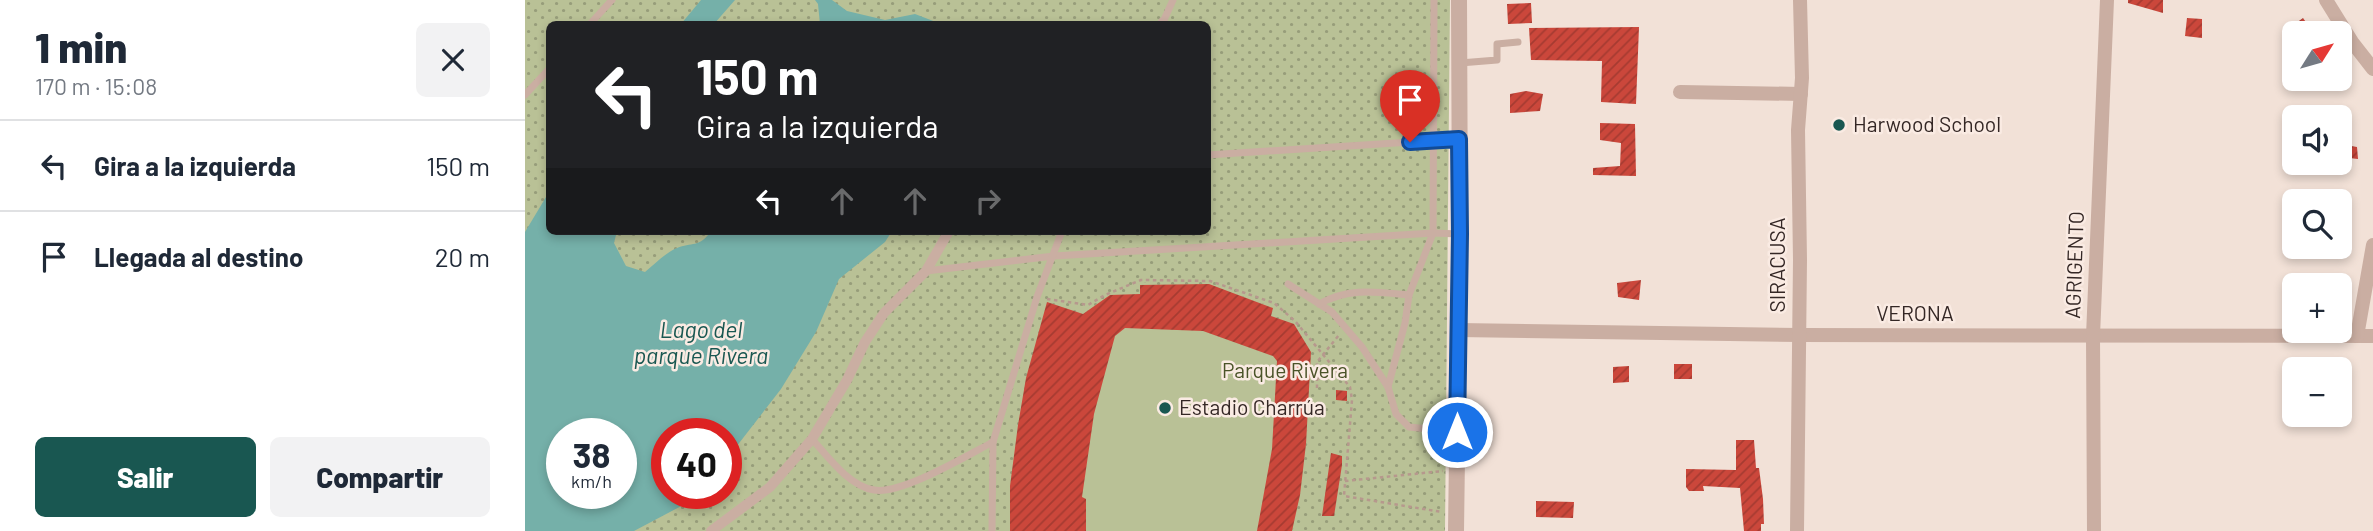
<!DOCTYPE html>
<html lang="es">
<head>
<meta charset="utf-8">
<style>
  :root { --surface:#fff; --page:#f2f2f3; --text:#1f2937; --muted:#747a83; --line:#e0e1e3; --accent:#195751 }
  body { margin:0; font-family:Barlow,sans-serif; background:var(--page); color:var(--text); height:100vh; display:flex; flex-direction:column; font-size:26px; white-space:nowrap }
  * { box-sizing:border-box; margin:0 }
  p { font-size:23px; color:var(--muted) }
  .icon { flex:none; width:38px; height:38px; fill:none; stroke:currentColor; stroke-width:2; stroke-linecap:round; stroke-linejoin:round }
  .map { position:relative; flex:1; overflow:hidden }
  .drawer { display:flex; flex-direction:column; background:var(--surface); width:525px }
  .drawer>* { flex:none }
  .guide { position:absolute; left:21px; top:21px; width:665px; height:214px; border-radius:10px; box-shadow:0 4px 10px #0003; background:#202124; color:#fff; overflow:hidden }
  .needle { width:46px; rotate:53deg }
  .controls { position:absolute; left:1757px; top:21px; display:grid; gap:14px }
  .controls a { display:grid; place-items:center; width:70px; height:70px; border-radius:10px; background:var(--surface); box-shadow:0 4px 10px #0003; font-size:35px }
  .speed { position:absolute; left:21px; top:418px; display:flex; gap:14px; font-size:35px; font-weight:700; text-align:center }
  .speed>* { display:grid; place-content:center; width:91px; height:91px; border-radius:50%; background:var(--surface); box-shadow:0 4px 10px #0003; line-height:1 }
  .speed small { font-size:18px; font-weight:400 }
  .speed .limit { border:10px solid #d22; background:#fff; color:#111 }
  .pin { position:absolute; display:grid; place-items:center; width:60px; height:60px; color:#fff; margin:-72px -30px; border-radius:50% 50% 50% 0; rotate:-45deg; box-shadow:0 0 7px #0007 }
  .pin .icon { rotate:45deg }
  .me { position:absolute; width:77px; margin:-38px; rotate:0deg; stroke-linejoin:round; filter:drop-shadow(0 0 5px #0008) }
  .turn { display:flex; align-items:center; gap:24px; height:147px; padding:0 35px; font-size:32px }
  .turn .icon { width:91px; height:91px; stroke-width:2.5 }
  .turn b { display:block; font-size:49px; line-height:60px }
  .lanes { display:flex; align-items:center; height:66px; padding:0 35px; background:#0003; justify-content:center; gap:35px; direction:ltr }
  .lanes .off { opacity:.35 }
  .round { display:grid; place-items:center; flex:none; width:74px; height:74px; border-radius:10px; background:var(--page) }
  .headline { display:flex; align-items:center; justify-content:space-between; height:119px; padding:0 35px }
  h1 { font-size:42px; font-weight:800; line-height:52px }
  .cta { display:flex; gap:14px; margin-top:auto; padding:14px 35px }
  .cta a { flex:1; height:80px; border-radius:10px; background:var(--accent); color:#fff; font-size:28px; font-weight:800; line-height:80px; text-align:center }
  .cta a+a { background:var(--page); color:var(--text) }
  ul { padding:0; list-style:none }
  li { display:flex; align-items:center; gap:21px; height:91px; padding:0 35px; border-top:2px solid var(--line) }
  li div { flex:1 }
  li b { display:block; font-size:26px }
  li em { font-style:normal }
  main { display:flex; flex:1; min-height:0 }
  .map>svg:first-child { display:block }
  .park { fill:url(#park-dots); fill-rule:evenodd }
  .garden { fill:#b9c196 }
  .water { fill:#75b0a9; fill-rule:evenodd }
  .building { fill:url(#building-hatch) }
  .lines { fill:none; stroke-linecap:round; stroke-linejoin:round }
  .path { stroke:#b6988d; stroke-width:2.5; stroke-dasharray:3.5 3.5; stroke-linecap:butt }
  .service { stroke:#caaea2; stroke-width:7 }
  .pedestrian { stroke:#caaea2; stroke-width:10 }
  .minor { stroke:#caaea2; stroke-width:14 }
  .tertiary { stroke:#caaea2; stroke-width:16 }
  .route-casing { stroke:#114b97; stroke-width:18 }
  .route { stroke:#1a73e8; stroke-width:12 }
  .poi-dot { fill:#195751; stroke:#faebe3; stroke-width:2.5 }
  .labels { text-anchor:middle; stroke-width:5; stroke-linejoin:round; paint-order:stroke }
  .poi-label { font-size:21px; fill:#342725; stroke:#faebe3; text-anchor:start }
  .street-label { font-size:21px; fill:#342725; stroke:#faebe3 }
  .park-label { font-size:21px; fill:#4a5328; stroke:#faebe3 }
  .water-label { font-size:23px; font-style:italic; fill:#195751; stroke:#faebe3 }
</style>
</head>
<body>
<main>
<section class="drawer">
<div class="headline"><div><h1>1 min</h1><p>170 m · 15:08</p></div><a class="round"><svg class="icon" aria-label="close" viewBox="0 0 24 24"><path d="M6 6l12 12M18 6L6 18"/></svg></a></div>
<ul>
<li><svg class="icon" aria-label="left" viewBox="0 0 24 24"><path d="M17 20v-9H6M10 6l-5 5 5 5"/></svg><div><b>Gira a la izquierda</b></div><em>150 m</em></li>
<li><svg class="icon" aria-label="arrive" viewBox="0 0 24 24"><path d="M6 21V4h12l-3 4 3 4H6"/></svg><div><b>Llegada al destino</b></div><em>20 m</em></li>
</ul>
<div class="cta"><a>Salir</a><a>Compartir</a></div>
</section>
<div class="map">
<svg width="1848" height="531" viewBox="0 0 1848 531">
  <defs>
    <pattern id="park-dots" width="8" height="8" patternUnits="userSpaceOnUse" patternTransform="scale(1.75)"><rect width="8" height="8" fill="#b9c196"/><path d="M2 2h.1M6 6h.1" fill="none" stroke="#979d7a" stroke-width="1.8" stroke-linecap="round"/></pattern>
    <pattern id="building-hatch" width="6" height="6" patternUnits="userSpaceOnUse" patternTransform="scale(1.75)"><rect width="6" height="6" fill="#cb473b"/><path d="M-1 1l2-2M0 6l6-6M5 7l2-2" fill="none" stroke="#a63b31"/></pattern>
  </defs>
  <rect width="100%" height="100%" fill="#f2e1d7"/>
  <path class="park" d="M 0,0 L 925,0 L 920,531 L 0,531 ZM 24,24 L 682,24 L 682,231 L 24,231 ZM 37,434 L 96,434 L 96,494 L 37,494 ZM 142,434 L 201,434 L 201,494 L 142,494 Z"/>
  <path class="garden" d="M 618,282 L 625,283 L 625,285 L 684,284 L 738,304 L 739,302 L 746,304 L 746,306 L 748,308 L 746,316 L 769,324 L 786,352 L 781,444 L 775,495 L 767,531 L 485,531 C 486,449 501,380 522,302 L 561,315 L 562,311 L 585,295 L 615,294 L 615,285 L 617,285 Z"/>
  <g class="water">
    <path d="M 176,0 L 210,0 L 189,24 L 156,24 Z"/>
    <path d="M 290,0 L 307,0 L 322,11 L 360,20 L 390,14 L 416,24 L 295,24 L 293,4 Z"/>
    <path d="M 24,192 L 24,231 L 92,231 L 89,243 L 101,266 L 120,272 C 130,264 140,253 152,248 C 166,242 175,248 186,231 L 367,231 L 360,242 L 314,279 L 291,332 L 256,389 L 201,460 L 201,434 L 142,434 L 142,494 L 171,494 L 162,503 L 109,531 L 0,531 L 0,232 ZM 37,434 L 96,434 L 96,494 L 37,494 Z"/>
  </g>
  <g class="building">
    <path d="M 1603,0 L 1638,0 L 1638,13 L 1603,3 Z"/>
    <path d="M 1006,3 L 1007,23 L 983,24 L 982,4 Z"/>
    <path d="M 1662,18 L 1677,19 L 1677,38 L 1660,36 Z"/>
    <path d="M 1778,18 L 1789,33 L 1757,33 Z"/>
    <path d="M 1114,27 L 1111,104 L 1076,102 L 1077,61 L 1006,60 L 1004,28 Z"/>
    <path d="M 1001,91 L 1018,94 L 1015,111 L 985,113 L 985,94 Z"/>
    <path d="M 1075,123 L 1110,124 L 1111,176 L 1068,175 L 1068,168 L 1095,166 L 1096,143 L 1075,140 Z"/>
    <path d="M 1769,134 L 1769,149 L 1758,148 L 1760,138 Z"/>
    <path d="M 1815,144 L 1832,147 L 1833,159 L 1815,157 Z"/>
    <path d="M 1116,280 L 1114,300 L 1093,297 L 1092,283 Z"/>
    <path d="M 684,284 L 748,308 L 746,316 L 769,324 L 786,352 L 781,444 L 775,495 L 767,531 L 732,531 L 747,449 L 752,361 L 748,356 L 678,331 L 600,328 L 590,336 L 569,414 L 557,497 L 561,499 L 561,531 L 485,531 L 485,486 L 493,425 L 501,378 L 522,302 L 558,314 L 585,295 L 615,294 L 615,285 Z"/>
    <rect x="1149" y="364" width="18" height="15"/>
    <path d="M 1104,366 L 1104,382 L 1088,383 L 1088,367 Z"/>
    <path d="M 811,390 L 822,391 L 822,401 L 811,400 Z"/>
    <path d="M 1211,440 L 1229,440 L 1231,468 L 1234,468 L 1238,499 L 1239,524 L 1236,524 L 1236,531 L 1219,531 L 1215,488 L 1178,486 L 1179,491 L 1164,491 L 1161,487 L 1161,469 L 1211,470 Z"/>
    <path d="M 806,453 L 817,456 L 817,465 L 809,516 L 797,516 Z"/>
    <path d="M 1011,501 L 1049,502 L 1048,518 L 1011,517 Z"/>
  </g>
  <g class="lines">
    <g class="path">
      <path d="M 522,299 L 563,305 L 580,295 L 616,280 L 685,281 L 749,303 L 770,321 L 825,387 L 827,400 L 819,496 L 917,512"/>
      <path d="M 792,378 L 821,379"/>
      <path d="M 792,388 L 792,362 L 814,335"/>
      <path d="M 820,481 L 918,471"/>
    </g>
    <g class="service">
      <path d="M 909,0 L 908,233 L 884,295 L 880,323 L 863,387 L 871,414 L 884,427 L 932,432"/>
      <path d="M 638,22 L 648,0"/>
      <path d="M 65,24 L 87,0"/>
      <path d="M 935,63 L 972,60 L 972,44 L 993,42"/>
      <path d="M 0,95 L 24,69"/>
      <path d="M 682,155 L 933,139"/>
      <path d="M 401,271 L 529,256 L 908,233 L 935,234"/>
      <path d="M 763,284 L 807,312 L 837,347 L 863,387"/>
      <path d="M 794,304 C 825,287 851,292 884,295"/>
      <path d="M 287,439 C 303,457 324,486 349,490 C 376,495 441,456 468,442"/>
      <path d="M 467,531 L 468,442 L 512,297 L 537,231"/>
    </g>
    <g class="pedestrian">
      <path d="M 637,24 L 638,22"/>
      <path d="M 186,531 L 245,487 L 287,439 L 322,380 L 340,342 L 359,313 L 401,271 L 424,231"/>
    </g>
    <g class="minor">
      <path d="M 1801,0 L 1827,42 L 1848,69"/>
      <path d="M 1155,92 L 1276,94"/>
      <path d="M 933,330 L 1274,335 L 1848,336"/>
      <path d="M 1832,336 L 1848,245"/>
      <path d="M 1272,531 L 1275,260 L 1273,130 L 1277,78 L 1275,0"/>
      <path d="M 1569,531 L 1568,336 L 1582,0"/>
    </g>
    <path class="tertiary" d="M 931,531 L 935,234 L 934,0"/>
  </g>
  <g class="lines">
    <defs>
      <path id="route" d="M 885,142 L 934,139 L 935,234 L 932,432"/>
    </defs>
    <use href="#route" class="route-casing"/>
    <use href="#route" class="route"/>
  </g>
  <g class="poi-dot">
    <circle cx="1314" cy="125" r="7"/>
    <circle cx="640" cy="408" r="7"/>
  </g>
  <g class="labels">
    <g class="poi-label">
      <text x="1328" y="132">Harwood School</text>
      <text x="654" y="415">Estadio Charrúa</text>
    </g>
    <g class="street-label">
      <text transform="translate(1253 265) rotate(-90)" y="7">SIRACUSA</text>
      <text transform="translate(1550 265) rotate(-88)" y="7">AGRIGENTO</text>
      <text x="1390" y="321">VERONA</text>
    </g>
    <g class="park-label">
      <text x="760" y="378">Parque Rivera</text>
    </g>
    <g class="water-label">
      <text x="176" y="338">Lago del<tspan x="176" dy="26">parque Rivera</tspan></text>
    </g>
  </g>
</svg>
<div class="controls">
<a><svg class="needle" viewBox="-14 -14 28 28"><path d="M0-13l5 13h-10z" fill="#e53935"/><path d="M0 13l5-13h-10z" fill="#747a83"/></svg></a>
<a><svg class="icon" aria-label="sound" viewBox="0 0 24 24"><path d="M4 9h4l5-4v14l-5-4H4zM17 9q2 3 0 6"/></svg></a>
<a><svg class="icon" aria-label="search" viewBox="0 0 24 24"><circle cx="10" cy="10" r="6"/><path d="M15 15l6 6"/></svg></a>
<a>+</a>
<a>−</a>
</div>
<div class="speed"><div>38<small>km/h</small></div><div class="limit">40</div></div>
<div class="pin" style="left:885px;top:142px;background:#d93025"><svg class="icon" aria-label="arrive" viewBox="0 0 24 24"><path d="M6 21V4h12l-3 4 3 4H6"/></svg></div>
<svg class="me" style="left:932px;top:432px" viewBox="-20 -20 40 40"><circle r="17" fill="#1a73e8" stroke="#fff" stroke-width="3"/><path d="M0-11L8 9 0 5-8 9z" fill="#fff"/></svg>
<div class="guide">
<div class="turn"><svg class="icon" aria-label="left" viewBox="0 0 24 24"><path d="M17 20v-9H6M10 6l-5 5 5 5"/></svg><div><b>150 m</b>Gira a la izquierda</div></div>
<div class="lanes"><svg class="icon" aria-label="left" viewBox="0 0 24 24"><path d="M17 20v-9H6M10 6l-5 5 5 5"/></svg><svg class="icon off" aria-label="ahead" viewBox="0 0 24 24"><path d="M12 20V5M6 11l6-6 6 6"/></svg><svg class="icon off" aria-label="ahead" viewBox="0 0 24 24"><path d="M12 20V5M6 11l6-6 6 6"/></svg><svg class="icon off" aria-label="right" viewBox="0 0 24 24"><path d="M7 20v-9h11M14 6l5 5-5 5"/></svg></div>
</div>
</div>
</main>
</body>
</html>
